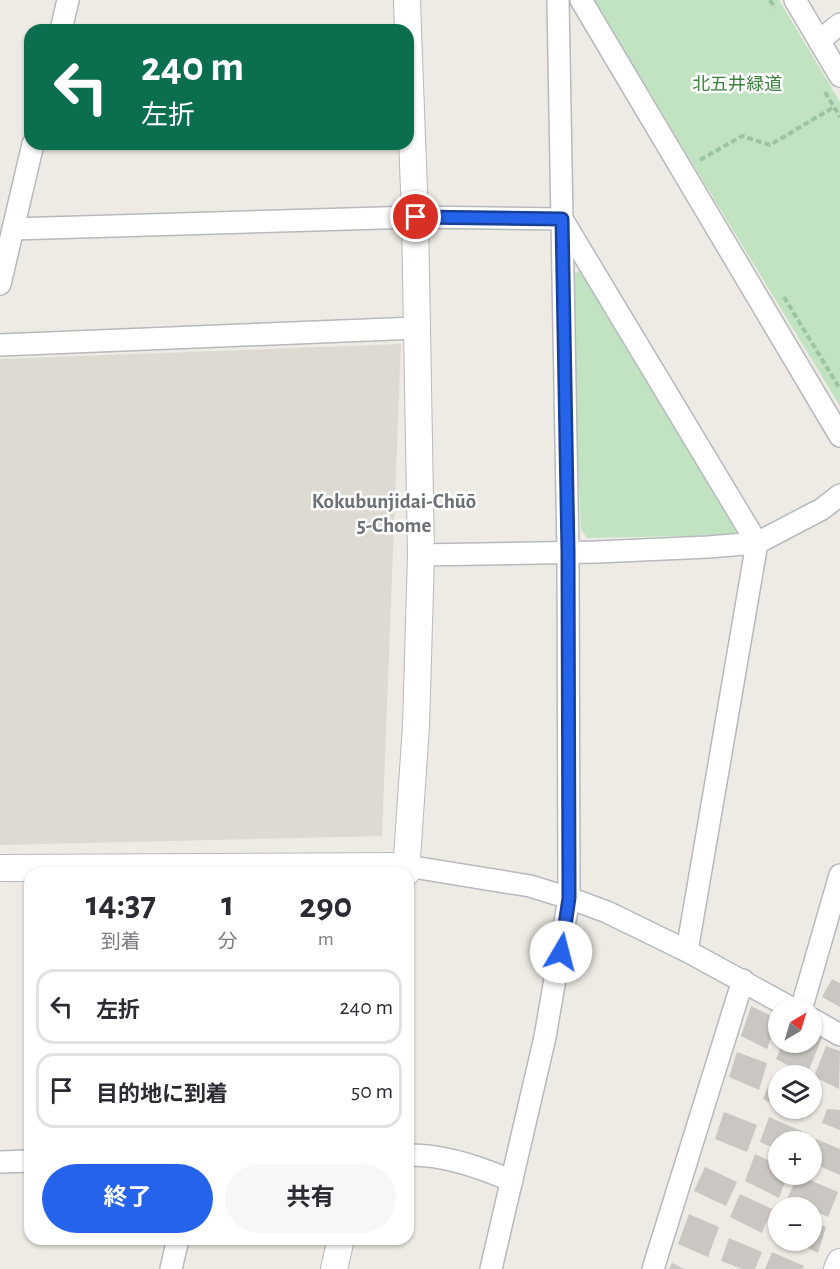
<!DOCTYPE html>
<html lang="ja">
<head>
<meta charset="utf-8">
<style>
  :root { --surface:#fff; --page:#f7f7f7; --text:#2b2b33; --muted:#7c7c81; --line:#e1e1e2; --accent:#2563eb }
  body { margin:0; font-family:"Alegreya Sans","Noto Sans JP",sans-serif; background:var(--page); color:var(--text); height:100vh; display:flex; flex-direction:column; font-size:22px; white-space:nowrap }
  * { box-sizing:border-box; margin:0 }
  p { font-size:20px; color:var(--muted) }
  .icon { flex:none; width:33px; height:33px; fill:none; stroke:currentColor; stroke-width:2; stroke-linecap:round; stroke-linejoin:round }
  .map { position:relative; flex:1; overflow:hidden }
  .panel { position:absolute; left:24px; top:867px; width:390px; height:378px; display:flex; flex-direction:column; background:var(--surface); border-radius:18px; box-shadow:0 2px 4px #0004 }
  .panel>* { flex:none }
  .guide { position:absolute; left:24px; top:24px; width:390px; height:126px; border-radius:18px; box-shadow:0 2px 4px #0004; background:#0b6e4f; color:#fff; overflow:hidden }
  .needle { width:39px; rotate:38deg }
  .buttons { position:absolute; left:768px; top:999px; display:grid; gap:12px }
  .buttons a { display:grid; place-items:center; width:54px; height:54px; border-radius:50%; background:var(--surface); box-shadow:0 2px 4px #0004; font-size:30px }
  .pin { position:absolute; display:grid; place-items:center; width:51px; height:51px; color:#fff; margin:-26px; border:3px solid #fff; border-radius:50%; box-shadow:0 2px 6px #0007 }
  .me { position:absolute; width:66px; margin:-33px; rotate:8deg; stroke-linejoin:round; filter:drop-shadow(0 0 4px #0008) }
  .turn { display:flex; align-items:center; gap:21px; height:126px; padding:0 18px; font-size:27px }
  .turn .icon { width:78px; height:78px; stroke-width:2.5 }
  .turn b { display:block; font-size:42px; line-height:51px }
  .eta { display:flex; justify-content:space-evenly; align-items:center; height:102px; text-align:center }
  .eta b { font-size:36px; font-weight:700; line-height:42px }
  .cta { display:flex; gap:12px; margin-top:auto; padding:12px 18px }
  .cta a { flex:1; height:69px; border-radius:36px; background:var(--accent); color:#fff; font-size:24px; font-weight:700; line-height:69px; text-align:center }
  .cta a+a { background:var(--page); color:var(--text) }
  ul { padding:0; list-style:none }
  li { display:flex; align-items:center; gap:18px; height:75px; margin:0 12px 9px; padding:0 6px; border:3px solid var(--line); border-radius:18px }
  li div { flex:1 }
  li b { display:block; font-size:22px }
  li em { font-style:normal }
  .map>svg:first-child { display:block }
  .education { fill:#dddad1 }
  .green { fill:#c2e3c1 }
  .building { fill:#cac7c2 }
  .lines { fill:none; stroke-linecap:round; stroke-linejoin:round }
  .minor-casing { stroke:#b6b9bd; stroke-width:24 }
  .tertiary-casing { stroke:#b6b9bd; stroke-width:28 }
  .path { stroke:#9bc4a6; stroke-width:4; stroke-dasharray:6 3; stroke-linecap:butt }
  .minor { stroke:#fff; stroke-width:21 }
  .tertiary { stroke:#fff; stroke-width:26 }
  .route-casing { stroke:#184099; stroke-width:15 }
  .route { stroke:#2563eb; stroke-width:10 }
  .labels { text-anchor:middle; stroke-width:5; stroke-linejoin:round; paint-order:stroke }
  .park-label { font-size:18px; fill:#3b823e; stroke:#fff }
  .quarter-label { font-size:21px; font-weight:bold; fill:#6c7175; stroke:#fff }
</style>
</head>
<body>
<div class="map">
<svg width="840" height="1269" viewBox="0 0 840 1269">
  <rect width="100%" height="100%" fill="#edebe3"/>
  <path class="education" d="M 401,344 L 382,836 L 0,845 L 0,359 Z"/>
  <g class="green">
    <path d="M 593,0 L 779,0 L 840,102 L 840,406 Z"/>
    <path d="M 582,270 L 738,526 L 734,535 L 587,538 L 581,529 L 570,275 Z"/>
  </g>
  <g class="building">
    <path d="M 832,979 L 840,983 L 840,1007 L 822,997 Z"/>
    <path d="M 751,1006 L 778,1019 L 767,1049 L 741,1036 Z"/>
    <path d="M 812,1031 L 822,1037 L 807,1075 L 776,1059 L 783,1042 L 812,1042 Z"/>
    <path d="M 826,1046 L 840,1051 L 839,1089 L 814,1077 Z"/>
    <path d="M 737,1052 L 767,1063 L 759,1090 L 729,1077 Z"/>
    <path d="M 772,1077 L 778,1080 L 778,1107 L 763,1099 Z"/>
    <path d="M 782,1108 L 806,1108 L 802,1119 Z"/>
    <path d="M 827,1109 L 840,1110 L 840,1130 L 822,1123 Z"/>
    <path d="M 724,1112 L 757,1125 L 747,1152 L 715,1139 Z"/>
    <path d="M 769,1117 L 806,1133 L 802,1142 L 778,1142 L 778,1150 L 760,1142 Z"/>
    <path d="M 816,1139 L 840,1149 L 840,1175 L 812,1163 L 812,1150 Z"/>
    <path d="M 755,1154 L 778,1165 L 778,1174 L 788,1174 L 779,1198 L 745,1181 Z"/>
    <path d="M 705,1167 L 737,1182 L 726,1206 L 694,1191 Z"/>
    <path d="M 798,1175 L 838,1192 L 828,1217 L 812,1210 L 812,1208 L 807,1208 L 787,1199 Z"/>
    <path d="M 740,1194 L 772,1209 L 762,1233 L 730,1217 Z"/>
    <path d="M 689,1214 L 719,1227 L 708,1257 L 678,1244 Z"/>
    <path d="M 812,1222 L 826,1227 L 818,1253 L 791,1240 L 812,1240 Z"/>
    <path d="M 729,1238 L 762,1252 L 755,1269 L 742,1269 L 721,1261 Z"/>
    <path d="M 772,1252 L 804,1266 L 803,1269 L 765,1269 Z"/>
    <path d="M 672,1263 L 684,1269 L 669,1269 Z"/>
  </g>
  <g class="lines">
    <defs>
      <g id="minor">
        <path d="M 581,0 L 840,436"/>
        <path d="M 795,0 L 840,76"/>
        <path d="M 61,30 L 68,0"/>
        <path d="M 819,41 L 840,24"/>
        <path d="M 13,229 L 415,217 L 562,219 L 757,543 L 687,951"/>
        <path d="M 0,284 L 33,144"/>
        <path d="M 0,345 L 416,328"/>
        <path d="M 421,555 L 597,552 L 708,547 L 757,543 L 822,509 L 840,495"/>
        <path d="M 407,866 L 530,886 L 569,898 L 607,912 L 687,951 L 795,1010"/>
        <path d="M 801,1010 L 840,875"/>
        <path d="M 812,1019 L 840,1035"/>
        <path d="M 408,1155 C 443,1154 480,1167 512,1181"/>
        <path d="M 0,1162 L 30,1161"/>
        <path d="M 171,1269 L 178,1239"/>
        <path d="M 491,1269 L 545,1037 L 569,898 L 568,552 L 558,0"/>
        <path d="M 653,1269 L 743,980"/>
      </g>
      <g id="tertiary">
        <path d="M 407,0 L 408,30"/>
        <path d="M 0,868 L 407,866"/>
        <path d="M 406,873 L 416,726 L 421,555 L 415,217 L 408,31"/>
        <path d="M 334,1269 L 341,1239"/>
        <path d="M 837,1269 L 840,1262"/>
      </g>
    </defs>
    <use href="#minor" class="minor-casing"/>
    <use href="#tertiary" class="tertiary-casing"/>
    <g class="path">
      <path d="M 770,0 L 775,8"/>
      <path d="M 825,92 L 840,117"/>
      <path d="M 700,160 L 742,136 L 770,145 L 834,107"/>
      <path d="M 784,297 L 840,389"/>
    </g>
    <use href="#minor" class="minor"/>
    <use href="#tertiary" class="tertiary"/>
  </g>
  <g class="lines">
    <defs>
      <path id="route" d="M 416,217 L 562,219 L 568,552 L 569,898 L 561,952"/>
    </defs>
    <use href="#route" class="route-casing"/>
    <use href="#route" class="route"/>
  </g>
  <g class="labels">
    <g class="park-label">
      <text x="737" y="90">北五井緑道</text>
    </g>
    <g class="quarter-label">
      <text x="394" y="508">Kokubunjidai-Chūō<tspan x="394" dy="24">5-Chome</tspan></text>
    </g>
  </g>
</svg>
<div class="buttons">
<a><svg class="needle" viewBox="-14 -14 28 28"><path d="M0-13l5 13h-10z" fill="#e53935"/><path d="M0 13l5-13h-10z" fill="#7c7c81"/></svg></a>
<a><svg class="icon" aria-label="layers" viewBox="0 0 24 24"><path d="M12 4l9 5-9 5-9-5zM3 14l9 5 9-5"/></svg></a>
<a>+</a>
<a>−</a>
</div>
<div class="pin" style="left:416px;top:217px;background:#d93025"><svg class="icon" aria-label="arrive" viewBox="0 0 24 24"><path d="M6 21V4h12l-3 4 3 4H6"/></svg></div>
<svg class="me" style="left:561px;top:952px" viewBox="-20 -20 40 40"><circle r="19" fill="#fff"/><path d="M0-13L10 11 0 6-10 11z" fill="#2563eb"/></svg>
<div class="guide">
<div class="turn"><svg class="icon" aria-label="left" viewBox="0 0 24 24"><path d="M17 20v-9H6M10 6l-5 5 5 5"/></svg><div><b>240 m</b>左折</div></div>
</div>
<section class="panel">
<div class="eta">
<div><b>14:37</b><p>到着</p></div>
<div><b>1</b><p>分</p></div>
<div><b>290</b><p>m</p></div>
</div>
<ul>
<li><svg class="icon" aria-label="left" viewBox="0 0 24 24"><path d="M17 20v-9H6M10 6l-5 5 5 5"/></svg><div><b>左折</b></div><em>240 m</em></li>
<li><svg class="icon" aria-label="arrive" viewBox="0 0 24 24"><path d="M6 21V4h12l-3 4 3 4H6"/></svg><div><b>目的地に到着</b></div><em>50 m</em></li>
</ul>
<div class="cta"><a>終了</a><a>共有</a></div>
</section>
</div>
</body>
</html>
